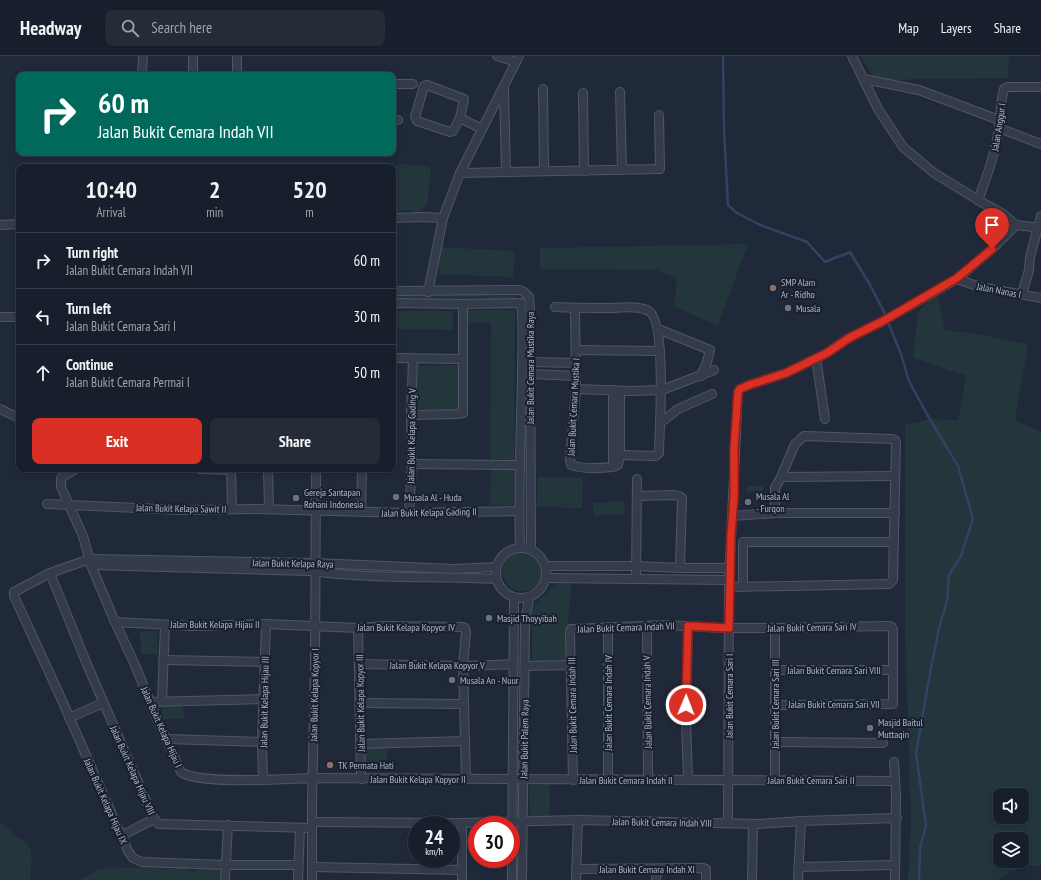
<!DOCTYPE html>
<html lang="en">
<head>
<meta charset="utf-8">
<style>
  :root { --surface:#181f2c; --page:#252c38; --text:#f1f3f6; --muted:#9fa2a9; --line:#363d48; --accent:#d93025 }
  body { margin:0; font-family:"PT Sans Narrow",sans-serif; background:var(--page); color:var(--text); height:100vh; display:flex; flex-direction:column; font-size:15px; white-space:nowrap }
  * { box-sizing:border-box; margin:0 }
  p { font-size:13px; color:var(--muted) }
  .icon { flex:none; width:22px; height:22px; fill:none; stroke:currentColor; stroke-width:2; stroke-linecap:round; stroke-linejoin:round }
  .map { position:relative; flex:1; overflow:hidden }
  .side { position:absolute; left:16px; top:108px; width:380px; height:308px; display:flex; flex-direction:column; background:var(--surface); border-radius:8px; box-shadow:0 2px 6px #0003,0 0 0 1px var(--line) }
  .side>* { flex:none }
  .top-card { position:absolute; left:16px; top:16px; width:380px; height:84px; border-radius:8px; box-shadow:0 2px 6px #0003,0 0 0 1px var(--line); background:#00695c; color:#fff; overflow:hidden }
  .controls { position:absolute; left:993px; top:732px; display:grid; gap:8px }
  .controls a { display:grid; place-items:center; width:36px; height:36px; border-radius:8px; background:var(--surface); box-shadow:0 2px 6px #0003,0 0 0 1px var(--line); font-size:20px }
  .speed { position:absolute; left:408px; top:760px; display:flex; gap:8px; font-size:20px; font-weight:700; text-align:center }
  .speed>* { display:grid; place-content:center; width:52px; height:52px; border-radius:50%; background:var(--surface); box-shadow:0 2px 6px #0003,0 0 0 1px var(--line); line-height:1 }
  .speed small { font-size:10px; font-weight:400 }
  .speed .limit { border:6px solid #d22; background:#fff; color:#111 }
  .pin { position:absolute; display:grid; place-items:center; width:34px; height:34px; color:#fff; margin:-41px -17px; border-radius:50% 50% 50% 0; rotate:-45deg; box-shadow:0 0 4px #0007 }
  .pin .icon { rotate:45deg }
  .me { position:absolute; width:44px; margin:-22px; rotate:1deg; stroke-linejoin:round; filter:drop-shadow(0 0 3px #0008) }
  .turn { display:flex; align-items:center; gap:14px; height:84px; padding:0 16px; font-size:18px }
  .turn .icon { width:52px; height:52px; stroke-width:2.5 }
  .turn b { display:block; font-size:28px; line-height:34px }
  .eta { display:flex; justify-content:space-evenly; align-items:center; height:68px; text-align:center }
  .eta b { font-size:24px; font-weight:700; line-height:28px }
  .cta { display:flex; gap:8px; margin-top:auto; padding:8px 16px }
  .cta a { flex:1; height:46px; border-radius:8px; background:var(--accent); color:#fff; font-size:16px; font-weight:700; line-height:46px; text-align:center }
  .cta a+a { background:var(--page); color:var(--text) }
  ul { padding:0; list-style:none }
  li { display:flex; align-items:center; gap:12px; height:56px; padding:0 16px; border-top:1px solid var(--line) }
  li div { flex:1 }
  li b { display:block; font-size:15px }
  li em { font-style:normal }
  header { display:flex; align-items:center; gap:24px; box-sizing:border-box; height:56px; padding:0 20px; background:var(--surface); border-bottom:1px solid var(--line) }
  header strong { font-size:19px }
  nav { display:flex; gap:22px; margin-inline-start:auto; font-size:14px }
  .search { width:280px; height:36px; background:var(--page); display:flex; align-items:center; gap:10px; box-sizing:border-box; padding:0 14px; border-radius:8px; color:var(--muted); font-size:15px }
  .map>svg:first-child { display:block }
  .green { fill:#22363b; fill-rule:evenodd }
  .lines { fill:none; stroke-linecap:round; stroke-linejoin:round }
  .stream { stroke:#334262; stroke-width:2.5 }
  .minor-casing { stroke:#4f5665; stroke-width:10 }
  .minor { stroke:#343b4a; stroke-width:8 }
  .route-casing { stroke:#8d1f18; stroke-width:10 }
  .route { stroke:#d93025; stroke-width:7 }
  .education-dot { fill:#8d6e63; stroke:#19202f; stroke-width:1.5 }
  .worship-dot { fill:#6b7280; stroke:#19202f; stroke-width:1.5 }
  .labels { text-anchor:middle; stroke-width:4; stroke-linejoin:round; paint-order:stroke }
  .street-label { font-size:10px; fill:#afb6c6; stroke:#19202f }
  .poi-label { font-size:10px; fill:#afb6c6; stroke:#19202f; text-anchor:start }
</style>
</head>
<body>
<header>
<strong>Headway</strong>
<div class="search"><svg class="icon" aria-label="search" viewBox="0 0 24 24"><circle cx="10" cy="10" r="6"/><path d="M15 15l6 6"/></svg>Search here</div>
<nav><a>Map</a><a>Layers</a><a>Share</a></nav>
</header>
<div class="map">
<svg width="1041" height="824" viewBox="0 0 1041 824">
  <rect width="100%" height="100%" fill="#20293a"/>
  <g class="green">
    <path d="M 861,0 L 1009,0 L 1008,22 L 875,24 Z"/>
    <path d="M 407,108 L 429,111 L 431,114 L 428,138 L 428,146 L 420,155 L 417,156 L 409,154 L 393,156 L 393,111 L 384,111 Z"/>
    <path d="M 748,188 L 718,270 L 674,250 L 677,222 L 656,214 L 540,213 L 540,192 Z"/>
    <path d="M 440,191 L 515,195 L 513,221 L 439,218 Z"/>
    <path d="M 393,237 L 517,239 L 517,244 L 393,242 Z"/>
    <path d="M 937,238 L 945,274 L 976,278 L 1028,288 L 1015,364 L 1041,376 L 1041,810 L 1028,810 L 1000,821 L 999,824 L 908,824 L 911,765 L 905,569 L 905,369 L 932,363 L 958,364 L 966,320 L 913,302 L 918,255 ZM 1000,739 L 1022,739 L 1022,761 L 1000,761 ZM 1000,783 L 1022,783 L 1022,805 L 1000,805 Z"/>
    <path d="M 468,254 L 515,254 L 514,404 L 490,403 L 491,267 L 468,267 Z"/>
    <path d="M 393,255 L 453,255 L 453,274 L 393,273 Z"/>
    <path d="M 459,309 L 459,353 L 416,353 L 415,310 Z"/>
    <path d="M 491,412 L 514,413 L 513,450 L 490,449 Z"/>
    <path d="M 538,421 L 583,422 L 582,452 L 537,451 Z"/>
    <rect x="747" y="430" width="16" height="6"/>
    <path d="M 624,445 L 625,458 L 594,460 L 593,447 Z"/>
    <circle cx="522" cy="515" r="20"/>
    <path d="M 559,525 L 572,527 L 567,572 L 566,604 L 532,606 L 532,551 Z"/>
    <path d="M 157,575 L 158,598 L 141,598 L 140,576 Z"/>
    <path d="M 162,647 L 183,647 L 184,663 L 162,663 Z"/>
    <rect x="364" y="691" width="23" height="15"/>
    <path d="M 529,727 L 550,727 L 550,761 L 530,761 Z"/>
    <path d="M 0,766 C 8,769 9,776 16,781 C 18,782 20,782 22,783 C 36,792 31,810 30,824 L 0,824 Z"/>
    <path d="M 147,810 L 164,814 L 183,811 L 193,816 C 204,812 212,811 222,818 L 223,824 L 79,824 L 97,814 L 108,811 L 139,812 Z"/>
  </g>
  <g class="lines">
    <path class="stream" d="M 723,0 L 724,73 L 728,149 L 737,157 L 760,169 L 807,186 L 825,206 L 850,196 L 869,227 L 883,254 L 901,298 L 909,325 L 928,360 L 958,410 L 973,463 L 961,500 L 949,519 L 947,545 L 939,572 L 931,612 L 916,697 L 926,769 L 920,792 L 919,824"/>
    <defs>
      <g id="minor">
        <path d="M 497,0 L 516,6"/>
        <path d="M 852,0 L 878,53 L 903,91 L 934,117 L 983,147 L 1003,158 L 1016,169"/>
        <path d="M 142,19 L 143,0"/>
        <path d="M 193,19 L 193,0"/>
        <path d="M 237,19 L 237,0"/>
        <path d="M 864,23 L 919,34 L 999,64"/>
        <path d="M 393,28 L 413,28"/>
        <path d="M 504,33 L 506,116"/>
        <path d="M 543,33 L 544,115"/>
        <path d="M 620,36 L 622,114"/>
        <path d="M 583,37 L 584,115"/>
        <path d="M 460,62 L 453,75 L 450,76 L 417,65 L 415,61 L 424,30 L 427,29 L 464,43 L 460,62 L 482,73"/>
        <path d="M 393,64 L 398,64"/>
        <path d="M 999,72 L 1041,88"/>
        <path d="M 460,117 L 660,113 L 659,59"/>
        <path d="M 978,144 C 987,121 995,98 999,73 C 1001,60 1000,46 1004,33 L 1007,31 L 1041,31"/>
        <path d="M 393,162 L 423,161 L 443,162"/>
        <path d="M 0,169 L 19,168"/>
        <path d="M 957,223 L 980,231 L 1041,242"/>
        <path d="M 393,235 L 519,234 L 523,235 L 529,241"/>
        <path d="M 428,236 L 443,162 L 460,117 L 519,0"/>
        <path d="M 1022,238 L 1029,214 L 1030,201 L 1041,160"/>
        <path d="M 529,241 L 530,252 L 531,494"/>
        <path d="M 393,247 L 463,248 L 521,247"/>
        <path d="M 555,251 C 575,252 594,252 613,252 C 624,251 637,250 647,254 C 668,261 659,376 659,397 L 656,400 L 620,399"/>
        <path d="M 575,252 L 576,333 L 570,404 L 571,409 C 580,413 610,413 618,409 L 620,399 L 620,335"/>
        <path d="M 0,261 L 19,261"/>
        <path d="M 658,273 L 710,294 L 707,306 L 701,320"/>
        <path d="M 576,294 L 660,295"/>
        <path d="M 393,302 L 463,303"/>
        <path d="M 816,302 L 825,363"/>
        <path d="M 531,306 L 576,307"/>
        <path d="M 531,318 L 576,320"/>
        <path d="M 576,333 L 630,335 L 662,334 L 714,314"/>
        <path d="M 0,353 L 19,362"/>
        <path d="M 411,359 L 458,358 L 463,357 L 463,248"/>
        <path d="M 660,367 L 678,353 L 712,338"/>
        <path d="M 412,408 L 520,409"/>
        <path d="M 613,411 L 613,334"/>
        <path d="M 76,413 L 61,422 L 61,431 L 83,480 L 91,509 L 115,566 L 135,609 L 157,663 L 181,716 C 200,729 287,723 313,722 L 894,725"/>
        <path d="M 200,413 L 231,414"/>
        <path d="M 231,413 L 232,453"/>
        <path d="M 268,413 L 269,453"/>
        <path d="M 637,440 L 675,439 L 679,440 L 682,442 L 680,512"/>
        <path d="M 47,448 L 182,454 L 256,453 L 409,457 L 519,455"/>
        <path d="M 361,456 L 362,413"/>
        <path d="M 409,457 L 412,408 L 411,359 L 413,303"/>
        <path d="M 775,457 L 775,432 L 781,421 L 895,420"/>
        <path d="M 732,460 L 775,457 L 895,457"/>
        <circle cx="521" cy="517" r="25"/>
        <path d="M 520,492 C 518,435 521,377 522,320 C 522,296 524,271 521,247"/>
        <path d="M 91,509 L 310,515 C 371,523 434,520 496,523"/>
        <path d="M 545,510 L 636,510 L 680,512 L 730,512"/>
        <path d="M 50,517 L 86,606 L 154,763 L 159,768 L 312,772"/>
        <path d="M 546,522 L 729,524"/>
        <path d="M 636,523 L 637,423"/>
        <path d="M 729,531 L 889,528 L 893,524 L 896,387 L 895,384 L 892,383 L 804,380 L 795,388 L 781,421"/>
        <path d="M 743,531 L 743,486 L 893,486"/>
        <path d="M 115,566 L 192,570 L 266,568 L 358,572 L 384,570 L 463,571 L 465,572 L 466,576 L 463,610 L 466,723"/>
        <path d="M 647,570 L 648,723"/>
        <path d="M 688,570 L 686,665 L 688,723"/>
        <path d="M 358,572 L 361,723"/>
        <path d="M 775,572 L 775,724"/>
        <path d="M 163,604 L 265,606"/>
        <path d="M 359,608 L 463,610 L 514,608"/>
        <path d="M 525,610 L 571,609"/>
        <path d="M 775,614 L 893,614"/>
        <path d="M 150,646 L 264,643"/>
        <path d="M 162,646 L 165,569"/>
        <path d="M 360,647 L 464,648"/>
        <path d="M 69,662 L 103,647"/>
        <path d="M 166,683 L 262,686"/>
        <path d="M 775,686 L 883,687"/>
        <path d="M 360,688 L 465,685"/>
        <path d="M 894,706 L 896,738 L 895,824"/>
        <path d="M 263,724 L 262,686 L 266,568"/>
        <path d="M 573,724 L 570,576 L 571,573 L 667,569 L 722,572 L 775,572 L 889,570 L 892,571 L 893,574 L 893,648 L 776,649"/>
        <path d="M 608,724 L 608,571"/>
        <path d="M 312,766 L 462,767 L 578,764 L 759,768 L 801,765 L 897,762"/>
        <path d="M 462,767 L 462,824"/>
        <path d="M 728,767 L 729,524 L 738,336 L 740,333 L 749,329 L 786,317 L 827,297 L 849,282 L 883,265 L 957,223 L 992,193 L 1016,169 L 1041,172"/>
        <path d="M 121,780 L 154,763"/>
        <path d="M 298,809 L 225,809 L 142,806 L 133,802 L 128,795 L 60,640 L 14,540 L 14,536 L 50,517 L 90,503 L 315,507 L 454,513 L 496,511"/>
        <path d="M 312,811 L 462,814"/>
        <path d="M 798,811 L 894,809"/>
        <path d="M 576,813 L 703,812 L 706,813 L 706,824"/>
        <path d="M 225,824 L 228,769"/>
        <path d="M 298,824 L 300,772"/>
        <path d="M 312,824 L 312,747 L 315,609 L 316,413"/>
        <path d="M 512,824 C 512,730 514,636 514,542"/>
        <path d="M 522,824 L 525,566 L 529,542"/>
        <path d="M 576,824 L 578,764"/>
        <path d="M 656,824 L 657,813"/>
        <path d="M 752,824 L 753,768"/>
        <path d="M 798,824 L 801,765"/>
      </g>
    </defs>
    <use href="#minor" class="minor-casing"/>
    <use href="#minor" class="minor"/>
  </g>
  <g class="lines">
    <defs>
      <path id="route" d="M 686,649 L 688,570 L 729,572 L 731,478 L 734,442 L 734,394 L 738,336 L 740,333 L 749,329 L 786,317 L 827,297 L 849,282 L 883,265 L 957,222 L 992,193"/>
    </defs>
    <use href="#route" class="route-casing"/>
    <use href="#route" class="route"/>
  </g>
  <g class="education-dot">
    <circle cx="773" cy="232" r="4"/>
    <circle cx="330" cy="709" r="4"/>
  </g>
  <g class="worship-dot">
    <circle cx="788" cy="252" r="4"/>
    <circle cx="396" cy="441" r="4"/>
    <circle cx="296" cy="442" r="4"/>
    <circle cx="748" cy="446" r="4"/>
    <circle cx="489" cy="562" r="4"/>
    <circle cx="452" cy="624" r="4"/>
    <circle cx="870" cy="672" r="4"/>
  </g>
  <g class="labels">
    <g class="street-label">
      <text transform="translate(998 71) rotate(-81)" y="4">Jalan Anggur I</text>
      <text transform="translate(999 234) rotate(11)" y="4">Jalan Nanas I</text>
      <text transform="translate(530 312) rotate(-90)" y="4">Jalan Bukit Cemara Mustika Raya</text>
      <text transform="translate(573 351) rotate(-87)" y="4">Jalan Bukit Cemara Mustika I</text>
      <text transform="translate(411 380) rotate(-89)" y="4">Jalan Bukit Kelapa Gading V</text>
      <text transform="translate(181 452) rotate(1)" y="4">Jalan Bukit Kelapa Sawit II</text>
      <text transform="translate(429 456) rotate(-1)" y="4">Jalan Bukit Kelapa Gading II</text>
      <text transform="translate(293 507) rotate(1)" y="4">Jalan Bukit Kelapa Raya</text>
      <text x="215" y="572">Jalan Bukit Kelapa Hijau II</text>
      <text x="406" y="575">Jalan Bukit Kelapa Kopyor IV</text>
      <text transform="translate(626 571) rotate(-2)" y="4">Jalan Bukit Cemara Indah VII</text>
      <text transform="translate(812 571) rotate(-1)" y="4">Jalan Bukit Cemara Sari IV</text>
      <text x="437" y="613">Jalan Bukit Kelapa Kopyor V</text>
      <text x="834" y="618">Jalan Bukit Cemara Sari VIII</text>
      <text transform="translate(314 639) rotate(-89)" y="4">Jalan Bukit Kelapa Kopyor I</text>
      <text transform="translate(729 640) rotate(-90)" y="4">Jalan Bukit Cemara Sari I</text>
      <text transform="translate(264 646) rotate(-89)" y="4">Jalan Bukit Kelapa Hijau III</text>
      <text transform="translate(647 646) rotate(-91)" y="4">Jalan Bukit Cemara Indah V</text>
      <text transform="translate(360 647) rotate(-91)" y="4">Jalan Bukit Kelapa Kopyor III</text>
      <text transform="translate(608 647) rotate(-90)" y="4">Jalan Bukit Cemara Indah IV</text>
      <text transform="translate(775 648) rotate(-90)" y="4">Jalan Bukit Cemara Sari III</text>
      <text x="834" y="652">Jalan Bukit Cemara Sari VII</text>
      <text transform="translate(572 649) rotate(-91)" y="4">Jalan Bukit Cemara Indah III</text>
      <text transform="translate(162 671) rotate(66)" y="4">Jalan Bukit Kelapa Hijau I</text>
      <text transform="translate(524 683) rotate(-89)" y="4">Jalan Bukit Palem Raya</text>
      <text transform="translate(133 714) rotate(66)" y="4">Jalan Bukit Kelapa Hijau VIII</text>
      <text x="418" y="727">Jalan Bukit Kelapa Kopyor II</text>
      <text x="626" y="728">Jalan Bukit Cemara Indah II</text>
      <text x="811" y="728">Jalan Bukit Cemara Sari II</text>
      <text transform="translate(106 745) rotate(66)" y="4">Jalan Bukit Kelapa Hijau IX</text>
      <text transform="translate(662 766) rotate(1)" y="4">Jalan Bukit Cemara Indah VIII</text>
      <text x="647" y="817">Jalan Bukit Cemara Indah XI</text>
    </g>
    <g class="poi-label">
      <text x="781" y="230">SMP Alam<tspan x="781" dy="12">Ar - Ridho</tspan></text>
      <text x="796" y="256">Musala</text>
      <text x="304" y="440">Gereja Santapan<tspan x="304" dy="12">Rohani Indonesia</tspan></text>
      <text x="756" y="444">Musala Al<tspan x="756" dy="12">- Furqon</tspan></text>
      <text x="404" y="445">Musala Al - Huda</text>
      <text x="497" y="566">Masjid Thoyyibah</text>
      <text x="460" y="628">Musala An - Nuur</text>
      <text x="878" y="670">Masjid Baitul<tspan x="878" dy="12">Muttaqin</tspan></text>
      <text x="338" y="713">TK Permata Hati</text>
    </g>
  </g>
</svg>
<div class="controls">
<a><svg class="icon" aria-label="sound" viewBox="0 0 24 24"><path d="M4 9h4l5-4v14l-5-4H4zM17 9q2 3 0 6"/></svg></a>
<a><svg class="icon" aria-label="layers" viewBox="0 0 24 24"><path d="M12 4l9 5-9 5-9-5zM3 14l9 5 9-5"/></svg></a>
</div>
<div class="speed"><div>24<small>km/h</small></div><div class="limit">30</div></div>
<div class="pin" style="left:992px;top:193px;background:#d93025"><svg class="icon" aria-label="arrive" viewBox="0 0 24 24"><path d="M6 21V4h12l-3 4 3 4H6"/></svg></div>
<svg class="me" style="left:686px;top:649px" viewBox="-20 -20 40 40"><circle r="17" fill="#d93025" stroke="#fff" stroke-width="3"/><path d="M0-11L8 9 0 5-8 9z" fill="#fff"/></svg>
<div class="top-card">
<div class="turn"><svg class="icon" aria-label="right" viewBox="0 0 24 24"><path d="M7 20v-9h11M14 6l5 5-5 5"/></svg><div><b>60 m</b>Jalan Bukit Cemara Indah VII</div></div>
</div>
<section class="side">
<div class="eta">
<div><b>10:40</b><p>Arrival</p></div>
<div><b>2</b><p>min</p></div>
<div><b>520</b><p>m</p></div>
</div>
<ul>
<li><svg class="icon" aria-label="right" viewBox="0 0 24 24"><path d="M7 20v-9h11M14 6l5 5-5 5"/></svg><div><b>Turn right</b><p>Jalan Bukit Cemara Indah VII</p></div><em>60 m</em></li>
<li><svg class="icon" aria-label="left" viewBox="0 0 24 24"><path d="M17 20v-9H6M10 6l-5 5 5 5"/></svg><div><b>Turn left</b><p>Jalan Bukit Cemara Sari I</p></div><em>30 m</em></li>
<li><svg class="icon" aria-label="ahead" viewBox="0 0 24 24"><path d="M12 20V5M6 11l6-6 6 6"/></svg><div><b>Continue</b><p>Jalan Bukit Cemara Permai I</p></div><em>50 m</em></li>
</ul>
<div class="cta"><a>Exit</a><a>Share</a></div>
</section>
</div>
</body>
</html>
